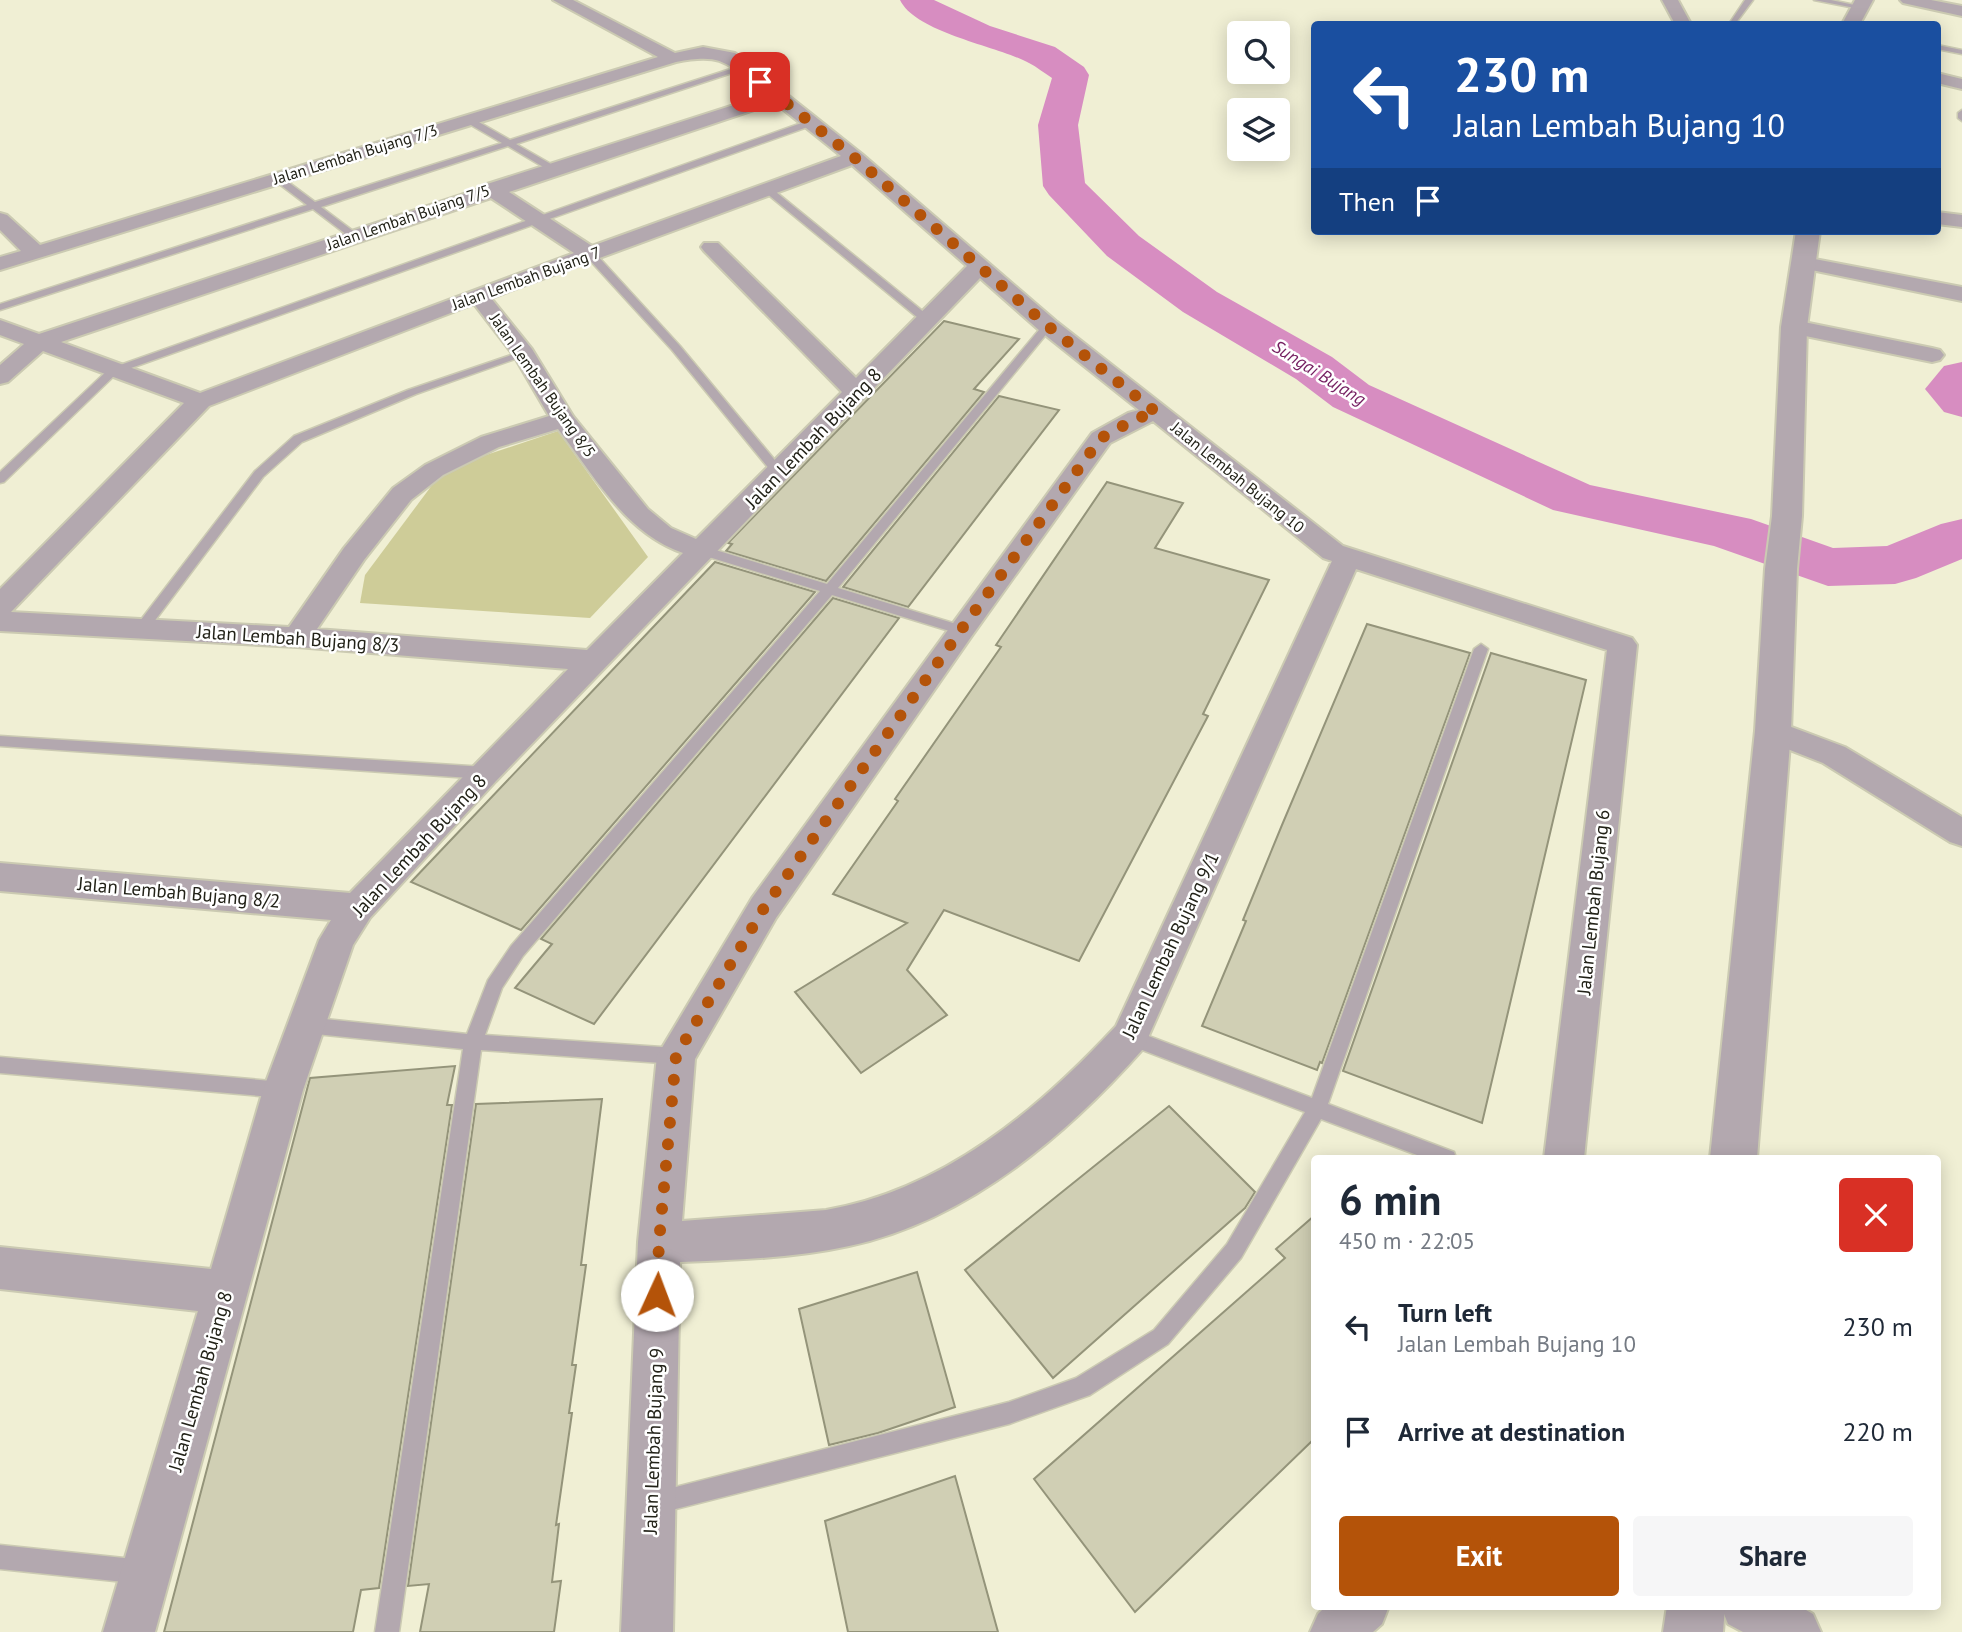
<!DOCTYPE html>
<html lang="en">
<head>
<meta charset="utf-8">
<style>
  :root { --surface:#fff; --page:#f6f6f7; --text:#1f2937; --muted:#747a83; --accent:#b45309 }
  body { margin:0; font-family:"PT Sans",sans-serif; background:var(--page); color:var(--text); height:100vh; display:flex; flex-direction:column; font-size:26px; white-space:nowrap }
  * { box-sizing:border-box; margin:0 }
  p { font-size:23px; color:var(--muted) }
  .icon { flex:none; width:38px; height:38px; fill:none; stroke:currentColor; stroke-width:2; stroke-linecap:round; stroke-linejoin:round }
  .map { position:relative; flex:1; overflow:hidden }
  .sheet { position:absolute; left:1311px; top:1155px; width:630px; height:455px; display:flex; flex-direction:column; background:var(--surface); border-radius:7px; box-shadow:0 4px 18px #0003 }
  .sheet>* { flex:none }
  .guide { position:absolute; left:1311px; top:21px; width:630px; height:214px; border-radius:7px; box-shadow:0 4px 18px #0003; background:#1a4fa0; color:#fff; overflow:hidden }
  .controls { position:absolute; left:1227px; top:21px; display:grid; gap:14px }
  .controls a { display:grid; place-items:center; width:63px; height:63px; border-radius:7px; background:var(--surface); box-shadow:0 4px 18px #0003; font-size:35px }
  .pin { position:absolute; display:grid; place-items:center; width:60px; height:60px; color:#fff; margin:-30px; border-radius:14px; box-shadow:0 4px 10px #0006 }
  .me { position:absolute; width:77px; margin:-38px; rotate:2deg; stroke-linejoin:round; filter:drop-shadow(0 0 5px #0008) }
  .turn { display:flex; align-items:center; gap:24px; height:147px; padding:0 28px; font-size:32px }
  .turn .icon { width:91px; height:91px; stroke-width:2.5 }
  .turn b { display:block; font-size:49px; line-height:60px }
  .then { display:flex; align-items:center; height:66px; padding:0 28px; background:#0003; gap:14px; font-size:26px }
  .round { display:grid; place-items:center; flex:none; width:74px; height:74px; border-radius:7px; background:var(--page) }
  .overview { display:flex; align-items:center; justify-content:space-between; height:119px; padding:0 28px }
  h1 { font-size:42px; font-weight:700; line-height:52px }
  .cta { display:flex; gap:14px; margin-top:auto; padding:14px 28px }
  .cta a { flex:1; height:80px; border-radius:7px; background:var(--accent); color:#fff; font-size:28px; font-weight:700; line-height:80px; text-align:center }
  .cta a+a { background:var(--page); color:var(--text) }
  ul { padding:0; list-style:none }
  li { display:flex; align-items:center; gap:21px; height:105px; padding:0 28px }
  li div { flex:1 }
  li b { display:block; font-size:26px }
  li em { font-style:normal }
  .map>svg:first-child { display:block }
  .green { fill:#cecc98 }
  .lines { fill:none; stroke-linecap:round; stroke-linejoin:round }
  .river { fill:#d78dc1; fill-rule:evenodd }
  .building { fill:#d0cfb4; stroke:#94947a; stroke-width:2 }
  .service-casing { stroke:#cbcab2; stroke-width:3 }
  .minor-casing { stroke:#cbcab2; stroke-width:4 }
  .tertiary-casing { stroke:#cbcab2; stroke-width:4 }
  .service { fill:#b3a8af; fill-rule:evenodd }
  .minor { fill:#b3a8af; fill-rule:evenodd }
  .tertiary { fill:#b3a8af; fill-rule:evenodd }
  .route { stroke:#b45309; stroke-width:12; stroke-dasharray:0 21.6 }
  .labels { text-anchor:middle; stroke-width:5; stroke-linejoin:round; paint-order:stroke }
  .far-street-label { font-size:16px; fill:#222218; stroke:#fff }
  .far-water-label { font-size:18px; font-style:italic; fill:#751f61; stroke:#fff }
  .street-label { font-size:19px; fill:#222218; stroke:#fff }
</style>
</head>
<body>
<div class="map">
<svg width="1962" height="1632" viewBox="0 0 1962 1632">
  <rect width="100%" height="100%" fill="#f0efd4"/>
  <path class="green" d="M 558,431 L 648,557 L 590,618 L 360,603 L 365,575 L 444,469 Z"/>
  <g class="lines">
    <g class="river">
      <path d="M 900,0 L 934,0 L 990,26 L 1055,47 L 1084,67 L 1089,75 L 1078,125 L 1085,183 L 1139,236 L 1217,292 L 1332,357 L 1369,385 L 1590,485 L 1751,519 L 1833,548 L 1887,546 L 1941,524 L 1962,519 L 1962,559 L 1916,578 L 1895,584 L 1828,586 L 1714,546 L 1553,510 L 1333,407 L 1296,379 L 1183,312 L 1107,256 L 1049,195 L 1043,186 L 1038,125 L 1052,78 C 1044,73 1037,67 1029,63 C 998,46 916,33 900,0 Z"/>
      <path d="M 1962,362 L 1962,417 L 1944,412 L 1925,389 L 1944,366 Z"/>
    </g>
  </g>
  <g class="building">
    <path d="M 944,321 L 1019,339 L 974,389 L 984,392 L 826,581 L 726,551 L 732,544 L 728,543 Z"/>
    <path d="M 999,396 L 1059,410 L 908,607 L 843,587 Z"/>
    <path d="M 1107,482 L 1183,503 L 1155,548 L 1269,580 L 1203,714 L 1208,716 L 1079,961 L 944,910 L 907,970 L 947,1015 L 861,1073 L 795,992 L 907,923 L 833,894 L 898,801 L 895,799 L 1001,647 L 996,645 Z"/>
    <path d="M 715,562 L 815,592 L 521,930 L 411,882 Z"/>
    <path d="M 833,598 L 899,618 L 594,1024 L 515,988 L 552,944 L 541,939 Z"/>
    <path d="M 1367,624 L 1470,653 L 1322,1063 L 1320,1062 L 1317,1070 L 1202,1026 L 1246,921 L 1243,920 L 1282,825 Z"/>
    <path d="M 1491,653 L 1586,680 L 1482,1123 L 1343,1071 Z"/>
    <path d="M 455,1066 L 447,1105 L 452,1105 L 379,1588 L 361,1590 L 353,1632 L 164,1632 L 310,1078 Z"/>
    <path d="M 602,1099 L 581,1265 L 586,1265 L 572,1365 L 576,1365 L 569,1413 L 572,1413 L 556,1525 L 559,1524 L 552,1582 L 561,1581 L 554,1632 L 420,1632 L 429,1584 L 408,1586 L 476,1104 Z"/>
    <path d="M 1169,1106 L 1255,1192 L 1245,1208 L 1053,1378 L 965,1270 Z"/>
    <path d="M 1314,1216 L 1314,1439 L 1135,1612 L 1034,1479 L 1285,1258 L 1276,1249 Z"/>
    <path d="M 917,1272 L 955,1407 L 878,1433 L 829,1445 L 799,1309 Z"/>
    <path d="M 955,1476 L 998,1632 L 848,1632 L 825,1521 Z"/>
  </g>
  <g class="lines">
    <defs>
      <g id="service">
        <path d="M 1745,0 L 1753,0 L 1735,24 L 1729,24 Z"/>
        <path d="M 1814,0 L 1831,0 L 1864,7 L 1860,9 Z"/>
        <path d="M 1937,45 L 1962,50 L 1962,54 L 1937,49 Z"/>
        <path d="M 740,66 L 747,68 L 516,144 L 556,167 L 556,171 L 550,171 L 508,146 L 321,207 L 357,234 L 357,238 L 351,238 L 313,209 L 0,310 L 0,304 L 307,205 L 274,180 L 274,176 L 280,176 L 315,202 L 502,143 L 464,121 L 464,117 L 470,117 L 510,140 Z"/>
        <path d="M 1962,110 L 1962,121 L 1958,118 L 1958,113 Z"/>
        <path d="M 810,120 L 813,121 L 813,125 L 117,373 L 4,482 L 0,483 L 0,472 L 109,369 Z"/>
        <path d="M 765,188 L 771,188 L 931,318 L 931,322 L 923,322 L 765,192 Z"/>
        <path d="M 586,252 L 594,252 L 680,346 L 783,470 L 783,476 L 775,476 L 672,350 L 586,256 Z"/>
        <path d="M 1044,324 L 1053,326 L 838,588 L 966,627 L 968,630 L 966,633 L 956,633 L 832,595 L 523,956 L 502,988 L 485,1035 L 676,1048 L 682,1050 L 685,1056 L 682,1062 L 676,1064 L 481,1050 L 399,1632 L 375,1632 L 463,1049 L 306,1033 L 300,1030 L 297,1025 L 300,1020 L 306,1017 L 467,1034 L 488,980 L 511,946 L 820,591 L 699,554 L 699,548 L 709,548 L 827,584 Z"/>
        <path d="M 520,352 L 529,354 L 416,394 L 302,442 L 263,477 L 147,631 L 137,631 L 135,628 L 137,625 L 255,471 L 294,436 L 408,390 Z"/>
        <path d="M 1481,644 L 1488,649 L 1328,1104 L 1454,1152 L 1456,1158 L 1425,1158 L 1321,1119 L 1241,1258 L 1168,1344 L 1090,1395 L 1009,1424 L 656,1514 L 648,1511 L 645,1503 L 648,1495 L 656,1492 L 1009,1402 L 1076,1378 L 1154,1330 L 1227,1244 L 1305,1112 L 1124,1043 L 1121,1037 L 1124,1031 L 1130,1029 L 1312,1098 L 1474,649 Z"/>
        <path d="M 0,736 L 485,767 L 493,773 L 485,779 L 0,746 Z"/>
        <path d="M 0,1057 L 283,1082 L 290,1084 L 292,1090 L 290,1096 L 283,1098 L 0,1073 Z"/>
        <path d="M 0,1545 L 143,1560 L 151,1564 L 155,1572 L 151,1580 L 143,1584 L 0,1569 Z"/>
      </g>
      <g id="minor">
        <path d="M 553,0 L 573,0 L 675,53 L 703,47 L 735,53 L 862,154 L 1056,321 L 1343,546 L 1632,638 L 1637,645 L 1584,1158 L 1544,1158 L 1607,650 L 1356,569 L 1143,1049 C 1066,1136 966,1221 849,1246 C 794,1258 736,1260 680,1262 L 673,1632 L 621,1632 L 638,1242 L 657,1056 L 752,898 L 1092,433 L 1128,413 L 1139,410 L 1040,331 L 980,278 L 496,781 L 370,918 L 353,945 L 303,1090 L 155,1632 L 103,1632 L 198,1311 L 0,1289 L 0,1247 L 211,1269 L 263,1090 L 319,940 L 331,920 L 0,891 L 0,863 L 350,893 L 568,669 L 297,647 L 0,631 L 0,589 L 184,403 L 43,351 L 8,382 L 0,384 L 0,365 L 24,344 L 0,335 L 0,320 L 39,334 L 482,188 L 484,185 L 765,95 C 728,65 726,52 676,62 L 0,270 L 0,257 L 21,251 L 0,230 L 0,213 L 7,215 L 40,245 L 658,57 ZM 775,103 L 841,156 L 592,246 L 509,192 ZM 852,165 L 967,266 L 856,378 L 718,243 L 704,243 L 701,247 L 704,251 L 842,392 L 696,539 L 671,528 L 648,509 L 573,416 L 532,349 L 491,298 ZM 491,198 L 574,253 L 200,393 L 61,342 ZM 474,304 L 514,356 L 549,416 L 481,437 L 425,465 L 393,488 L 344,548 L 289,627 L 11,612 L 209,406 ZM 1153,421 L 1323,558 L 1332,561 L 1116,1026 C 1038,1110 943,1190 826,1210 L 682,1221 L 695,1059 L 776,918 L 971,637 L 1110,443 ZM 558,429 C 594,475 625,533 683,553 L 587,650 L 317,629 L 364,560 L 411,500 L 443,475 L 499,447 Z"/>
        <path d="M 1662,0 L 1678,0 L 1691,24 L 1675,24 Z"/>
        <path d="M 1900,0 L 1931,0 L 1962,6 L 1962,16 L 1903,3 Z"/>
        <path d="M 1937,73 L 1962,79 L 1962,89 L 1937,83 Z"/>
        <path d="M 1937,212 L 1962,215 L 1962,227 L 1937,224 Z"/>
        <path d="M 1804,257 L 1962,287 L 1962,301 L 1797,267 L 1793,263 L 1797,259 Z"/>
        <path d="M 1794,320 L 1932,348 L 1940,350 L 1944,355 L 1940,360 L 1932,362 L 1786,332 L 1783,327 L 1786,322 Z"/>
        <path d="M 1773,720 L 1845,747 L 1962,817 L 1962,846 L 1950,842 L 1823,763 L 1762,739 L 1757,731 L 1762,723 Z"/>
        <path d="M 1326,1606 L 1389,1606 L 1382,1624 L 1373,1632 L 1310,1632 L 1318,1614 Z"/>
        <path d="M 1721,1606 L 1799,1606 L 1813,1614 L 1821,1632 L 1743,1632 L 1728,1624 Z"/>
      </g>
      <g id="tertiary">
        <path d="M 1855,0 L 1873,0 L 1860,24 L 1842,24 Z"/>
        <path d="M 1796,231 L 1820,231 L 1807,327 L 1802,516 L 1797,569 L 1791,731 L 1757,1158 L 1710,1158 L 1755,731 L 1765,569 L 1772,516 L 1781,327 Z"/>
        <path d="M 1667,1606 L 1725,1606 L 1723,1632 L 1663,1632 Z"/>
      </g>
    </defs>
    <use href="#service" class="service-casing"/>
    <use href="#minor" class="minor-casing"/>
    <use href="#tertiary" class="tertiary-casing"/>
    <use href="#service" class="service"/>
    <use href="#minor" class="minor"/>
    <use href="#tertiary" class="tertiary"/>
  </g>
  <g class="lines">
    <path class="route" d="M 657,1295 L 659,1242 L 676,1056 L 764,908 L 961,630 L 1101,438 L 1137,418 L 1157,413 L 1048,326 L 855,158 L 760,82"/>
  </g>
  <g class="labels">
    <g class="far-street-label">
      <text transform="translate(355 154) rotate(-17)" y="6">Jalan Lembah Bujang 7/3</text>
      <text transform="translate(408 217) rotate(-19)" y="6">Jalan Lembah Bujang 7/5</text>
      <text transform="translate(526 278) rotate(-20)" y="6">Jalan Lembah Bujang 7</text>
      <text transform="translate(543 385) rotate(55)" y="6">Jalan Lembah Bujang 8/5</text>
      <text transform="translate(1238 477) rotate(39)" y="6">Jalan Lembah Bujang 10</text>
    </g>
    <g class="far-water-label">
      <text transform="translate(1319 373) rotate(32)" y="6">Sungai Bujang</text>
    </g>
    <g class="street-label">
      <text transform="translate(813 438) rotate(-46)" y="7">Jalan Lembah Bujang 8</text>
      <text transform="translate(298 638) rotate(4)" y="7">Jalan Lembah Bujang 8/3</text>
      <text transform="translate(419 845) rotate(-47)" y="7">Jalan Lembah Bujang 8</text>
      <text transform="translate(179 892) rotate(5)" y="7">Jalan Lembah Bujang 8/2</text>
      <text transform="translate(1593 902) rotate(-84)" y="7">Jalan Lembah Bujang 6</text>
      <text transform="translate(1170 945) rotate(-65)" y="7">Jalan Lembah Bujang 9/1</text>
      <text transform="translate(200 1381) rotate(-74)" y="7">Jalan Lembah Bujang 8</text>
      <text transform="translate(653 1441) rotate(-88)" y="7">Jalan Lembah Bujang 9</text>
    </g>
  </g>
</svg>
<div class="controls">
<a><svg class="icon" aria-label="search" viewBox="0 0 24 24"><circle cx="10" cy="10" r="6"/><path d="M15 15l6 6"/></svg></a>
<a><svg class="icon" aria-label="layers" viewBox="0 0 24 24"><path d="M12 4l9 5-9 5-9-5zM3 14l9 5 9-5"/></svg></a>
</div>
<div class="pin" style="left:760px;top:82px;background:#d93025"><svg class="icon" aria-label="arrive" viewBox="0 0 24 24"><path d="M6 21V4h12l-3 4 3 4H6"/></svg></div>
<svg class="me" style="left:657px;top:1295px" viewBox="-20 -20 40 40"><circle r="19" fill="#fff"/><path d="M0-13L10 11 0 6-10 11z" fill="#b45309"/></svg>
<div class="guide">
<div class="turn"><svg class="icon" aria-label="left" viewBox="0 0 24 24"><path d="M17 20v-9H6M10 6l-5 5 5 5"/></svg><div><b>230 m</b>Jalan Lembah Bujang 10</div></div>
<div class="then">Then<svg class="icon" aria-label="arrive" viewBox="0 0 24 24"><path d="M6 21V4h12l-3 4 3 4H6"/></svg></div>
</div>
<section class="sheet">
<div class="overview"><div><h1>6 min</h1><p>450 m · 22:05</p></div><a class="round" style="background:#d93025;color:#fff"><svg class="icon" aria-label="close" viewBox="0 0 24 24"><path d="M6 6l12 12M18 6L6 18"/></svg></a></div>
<ul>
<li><svg class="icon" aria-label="left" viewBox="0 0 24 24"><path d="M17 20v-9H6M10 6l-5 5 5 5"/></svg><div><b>Turn left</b><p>Jalan Lembah Bujang 10</p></div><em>230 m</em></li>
<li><svg class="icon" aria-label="arrive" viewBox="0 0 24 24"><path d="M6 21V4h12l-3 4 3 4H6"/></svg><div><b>Arrive at destination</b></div><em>220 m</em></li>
</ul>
<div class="cta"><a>Exit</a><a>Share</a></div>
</section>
</div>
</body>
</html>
